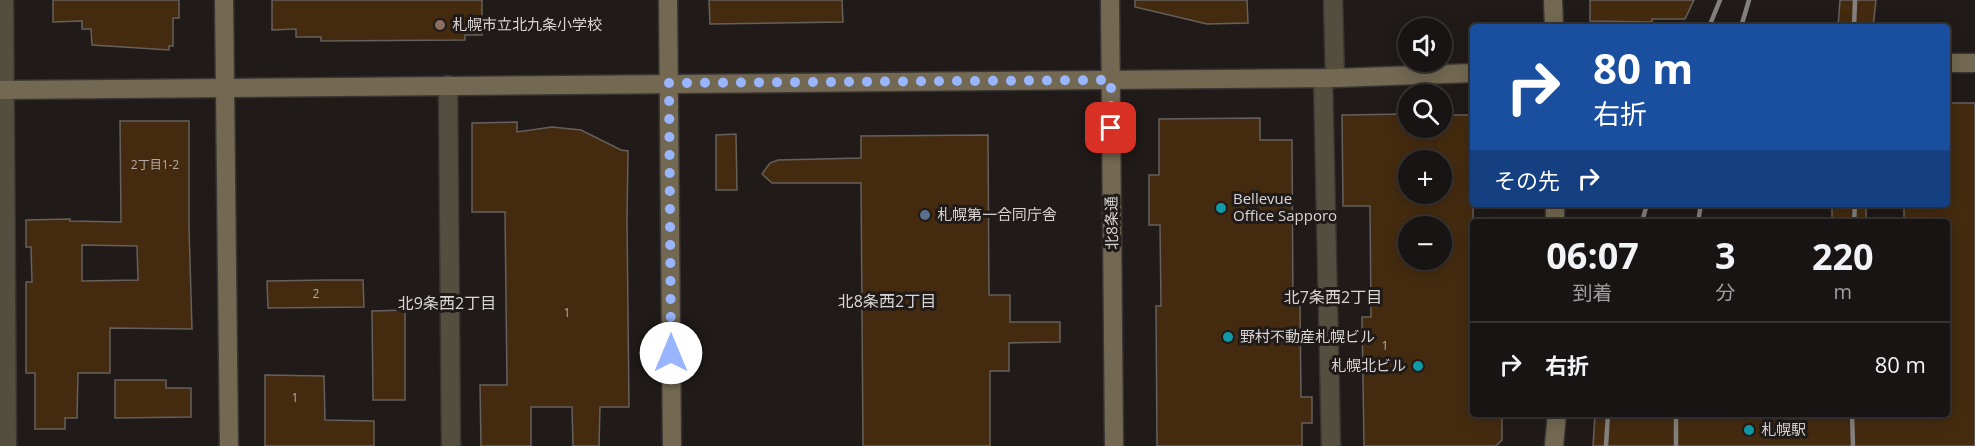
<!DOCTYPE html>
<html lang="ja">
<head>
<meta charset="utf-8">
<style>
  :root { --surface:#181413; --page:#252121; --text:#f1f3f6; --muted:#9f9ea0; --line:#363333 }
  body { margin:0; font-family:"Open Sans","Noto Sans JP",sans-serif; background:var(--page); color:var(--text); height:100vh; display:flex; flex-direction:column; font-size:22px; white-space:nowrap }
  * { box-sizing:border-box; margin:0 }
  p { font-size:20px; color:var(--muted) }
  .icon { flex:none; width:33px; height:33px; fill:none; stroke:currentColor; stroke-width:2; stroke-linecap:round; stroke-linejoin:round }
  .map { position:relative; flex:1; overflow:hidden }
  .details { position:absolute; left:1470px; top:219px; width:480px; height:198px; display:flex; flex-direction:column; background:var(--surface); border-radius:6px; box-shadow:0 3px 15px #0003,0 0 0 2px var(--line) }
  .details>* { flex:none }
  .top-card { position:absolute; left:1470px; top:24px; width:480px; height:183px; border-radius:6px; box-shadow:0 3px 15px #0003,0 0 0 2px var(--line); background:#1a4fa0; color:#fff; overflow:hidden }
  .tools { position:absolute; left:1398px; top:18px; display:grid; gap:12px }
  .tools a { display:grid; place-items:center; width:54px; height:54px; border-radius:50%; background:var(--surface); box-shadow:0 3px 15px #0003,0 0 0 2px var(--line); font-size:30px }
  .pin { position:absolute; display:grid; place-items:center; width:51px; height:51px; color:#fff; margin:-26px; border-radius:12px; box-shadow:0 3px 9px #0006 }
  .me { position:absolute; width:66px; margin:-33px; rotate:0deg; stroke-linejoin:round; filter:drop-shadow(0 0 4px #0008) }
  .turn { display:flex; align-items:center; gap:21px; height:126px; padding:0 24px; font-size:27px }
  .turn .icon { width:78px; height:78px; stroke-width:2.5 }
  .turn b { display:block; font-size:42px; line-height:51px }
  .then { display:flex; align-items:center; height:57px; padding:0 24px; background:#0003; gap:12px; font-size:22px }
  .eta { display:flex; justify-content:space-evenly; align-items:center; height:102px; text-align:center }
  .eta b { font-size:36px; font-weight:700; line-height:42px }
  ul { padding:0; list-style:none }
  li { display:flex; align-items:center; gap:18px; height:84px; padding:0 24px; border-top:2px solid var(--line) }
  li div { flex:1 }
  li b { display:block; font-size:22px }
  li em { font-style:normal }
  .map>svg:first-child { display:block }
  .building { fill:#442b10; stroke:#65605c; stroke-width:1.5; fill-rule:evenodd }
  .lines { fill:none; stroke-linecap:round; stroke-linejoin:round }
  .street-casing { stroke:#3a3533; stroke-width:21 }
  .secondary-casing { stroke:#3a3533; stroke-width:21 }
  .street { stroke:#544e3f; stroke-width:18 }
  .secondary { stroke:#736952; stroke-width:18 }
  .rail { stroke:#84807e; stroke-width:4.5 }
  .route { stroke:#99b5fd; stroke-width:10; stroke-dasharray:0 18 }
  .education-dot { fill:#8d6e63; stroke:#201b19; stroke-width:2 }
  .culture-dot { fill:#0f9aa8; stroke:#201b19; stroke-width:2 }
  .service-dot { fill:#5c6f8a; stroke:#201b19; stroke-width:2 }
  .labels { text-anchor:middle; stroke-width:6; stroke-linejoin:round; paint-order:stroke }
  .number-label { font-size:12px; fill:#b4aaa3 }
  .poi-label { font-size:15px; fill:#d9d5d4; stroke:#201b19; text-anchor:start }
  .street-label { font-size:15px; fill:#d9d5d4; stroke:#201b19 }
  .neighbourhood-label { font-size:16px; fill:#d9d5d4; stroke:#201b19 }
</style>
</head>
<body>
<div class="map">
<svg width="1975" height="446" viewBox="0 0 1975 446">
  <rect width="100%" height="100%" fill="#201b19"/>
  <g class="building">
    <path d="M 53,0 L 179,0 L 179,18 L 173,18 L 173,46 L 169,46 L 169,50 L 92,45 L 91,29 L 82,29 L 82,21 L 53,22 Z"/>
    <path d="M 272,0 L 482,0 L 482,35 L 465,35 L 465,40 L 321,41 L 321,37 L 296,37 L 296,29 L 272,30 Z"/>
    <path d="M 709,0 L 842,0 L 843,22 L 710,24 Z"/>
    <path d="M 1135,0 L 1247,0 L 1248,23 L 1207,24 L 1135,7 Z"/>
    <path d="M 1590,0 L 1694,0 L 1685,19 L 1652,19 L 1652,22 L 1590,21 Z"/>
    <path d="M 1840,0 L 1876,0 L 1873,27 L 1838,27 Z"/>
    <path d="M 1947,103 L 1975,103 L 1975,446 L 1593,446 L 1595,414 L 1947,414 L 1947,222 L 1904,222 L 1904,204 L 1947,204 Z"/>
    <path d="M 1408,114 L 1408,128 L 1442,128 L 1442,115 L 1473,115 L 1473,414 L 1502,414 L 1502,440 L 1496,446 L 1364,446 L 1362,317 L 1371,317 L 1370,206 L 1343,206 L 1342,115 ZM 1408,160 L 1442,160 L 1442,194 L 1408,194 ZM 1408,226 L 1442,226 L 1442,260 L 1408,260 Z"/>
    <path d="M 1260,118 L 1260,140 L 1292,140 L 1293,306 L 1300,306 L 1301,397 L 1312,397 L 1312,423 L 1302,423 L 1302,446 L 1157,446 L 1156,306 L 1161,306 L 1160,225 L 1149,225 L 1149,175 L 1159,175 L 1159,119 Z"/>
    <path d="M 120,121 L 189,121 L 189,227 L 192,329 L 110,328 L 110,373 L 78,373 L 77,418 L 65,418 L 65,429 L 35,429 L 35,373 L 26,373 L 26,282 L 32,282 L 31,247 L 26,247 L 26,220 L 70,219 L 70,221 L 121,222 ZM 82,245 L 137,246 L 138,280 L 82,281 Z"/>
    <path d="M 517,122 L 517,132 L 552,127 L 581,130 L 621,150 L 628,151 L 627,220 L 629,407 L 600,407 L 599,446 L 573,446 L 572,407 L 531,407 L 531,446 L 481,446 L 480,385 L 507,385 L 505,212 L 472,212 L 472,123 Z"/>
    <path d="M 736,134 L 737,190 L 716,190 L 716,135 Z"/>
    <path d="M 988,135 L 989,295 L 1010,295 L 1010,322 L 1060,322 L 1060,342 L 1009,343 L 1009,371 L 990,371 L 990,446 L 863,446 L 861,183 L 772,183 L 762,174 L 770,163 L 778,160 L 861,158 L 861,136 Z"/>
    <rect x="1832" y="204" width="34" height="18"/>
    <path d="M 327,280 L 363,280 L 364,307 L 268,308 L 267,281 Z"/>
    <path d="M 405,310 L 405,400 L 373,400 L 372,311 Z"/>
    <path d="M 265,375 L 324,376 L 325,420 L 374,421 L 374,446 L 265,446 Z"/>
    <path d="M 115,380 L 166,380 L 166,388 L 191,388 L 191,417 L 115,418 Z"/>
  </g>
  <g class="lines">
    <defs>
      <g id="street">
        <path d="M 4,0 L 7,446"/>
        <path d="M 1333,0 L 1335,78"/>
        <path d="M 1323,78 L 1331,446"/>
        <path d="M 448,85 L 451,446"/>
      </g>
      <g id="secondary">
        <path d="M 224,0 L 229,446"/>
        <path d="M 668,0 L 672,446"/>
        <path d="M 1110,0 L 1114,446"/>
        <path d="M 1553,0 L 1554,27"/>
        <path d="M 1947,63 L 1975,63"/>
        <path d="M 0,90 L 1335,78 L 1473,73"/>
        <path d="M 1555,204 L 1555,222"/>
        <path d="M 1554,446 L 1557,414"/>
      </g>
    </defs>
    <use href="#street" class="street-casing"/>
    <use href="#secondary" class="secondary-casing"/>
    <use href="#street" class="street"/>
    <use href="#secondary" class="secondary"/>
    <g class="rail">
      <path d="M 1709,27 L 1720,0"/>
      <path d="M 1741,27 L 1749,0"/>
      <path d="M 1854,27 L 1855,0"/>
      <path d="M 1642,222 L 1647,204"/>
      <path d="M 1698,222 L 1701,204"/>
      <path d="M 1854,222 L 1855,204"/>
      <path d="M 1852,414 L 1853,446"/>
      <path d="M 1606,446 L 1608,414"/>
      <path d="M 1676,446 L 1676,414"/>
    </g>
  </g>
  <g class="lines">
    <path class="route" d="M 671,353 L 669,83 L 1111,80 L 1111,128"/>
  </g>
  <circle class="education-dot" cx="440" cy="25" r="6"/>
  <g class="culture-dot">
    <circle cx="1221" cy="208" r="6"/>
    <circle cx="1228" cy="337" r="6"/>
    <circle cx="1418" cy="366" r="6"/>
    <circle cx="1749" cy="430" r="6"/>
  </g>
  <circle class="service-dot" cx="925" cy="215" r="6"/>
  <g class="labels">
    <g class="number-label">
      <text x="155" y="169">2丁目1-2</text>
      <text x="316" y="298">2</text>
      <text x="567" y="317">1</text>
      <text x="1385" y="350">1</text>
      <text x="295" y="402">1</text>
    </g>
    <g class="poi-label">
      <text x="452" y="30">札幌市立北九条小学校</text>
      <text x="1233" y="204">Bellevue<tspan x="1233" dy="17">Office Sapporo</tspan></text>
      <text x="937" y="220">札幌第一合同庁舎</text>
      <text x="1240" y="342">野村不動産札幌ビル</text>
      <text x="1406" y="371" text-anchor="end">札幌北ビル</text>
      <text x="1761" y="435">札幌駅</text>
    </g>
    <g class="street-label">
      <text transform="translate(1112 223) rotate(-91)" y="5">北8条通</text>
    </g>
    <g class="neighbourhood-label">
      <text x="1333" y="303">北7条西2丁目</text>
      <text x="887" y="307">北8条西2丁目</text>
      <text x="447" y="309">北9条西2丁目</text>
    </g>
  </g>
</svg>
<div class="tools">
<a><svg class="icon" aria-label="sound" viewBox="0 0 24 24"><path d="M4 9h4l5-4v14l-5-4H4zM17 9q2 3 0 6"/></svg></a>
<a><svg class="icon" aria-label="search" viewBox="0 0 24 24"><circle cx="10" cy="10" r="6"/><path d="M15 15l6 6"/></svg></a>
<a>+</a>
<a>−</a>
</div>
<div class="pin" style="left:1111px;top:128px;background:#d93025"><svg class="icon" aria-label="arrive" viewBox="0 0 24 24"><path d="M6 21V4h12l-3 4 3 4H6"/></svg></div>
<svg class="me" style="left:671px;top:353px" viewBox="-20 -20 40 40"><circle r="19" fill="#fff"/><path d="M0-13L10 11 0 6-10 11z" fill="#99b5fd"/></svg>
<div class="top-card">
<div class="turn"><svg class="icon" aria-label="right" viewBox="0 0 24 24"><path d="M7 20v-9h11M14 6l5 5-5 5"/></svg><div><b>80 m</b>右折</div></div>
<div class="then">その先<svg class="icon" aria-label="right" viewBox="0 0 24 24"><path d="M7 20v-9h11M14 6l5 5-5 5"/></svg></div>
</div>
<section class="details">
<div class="eta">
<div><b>06:07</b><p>到着</p></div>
<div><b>3</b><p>分</p></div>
<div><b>220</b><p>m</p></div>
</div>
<ul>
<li><svg class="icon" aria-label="right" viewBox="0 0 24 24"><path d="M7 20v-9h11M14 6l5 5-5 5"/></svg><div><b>右折</b></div><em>80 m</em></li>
</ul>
</section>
</div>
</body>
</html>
